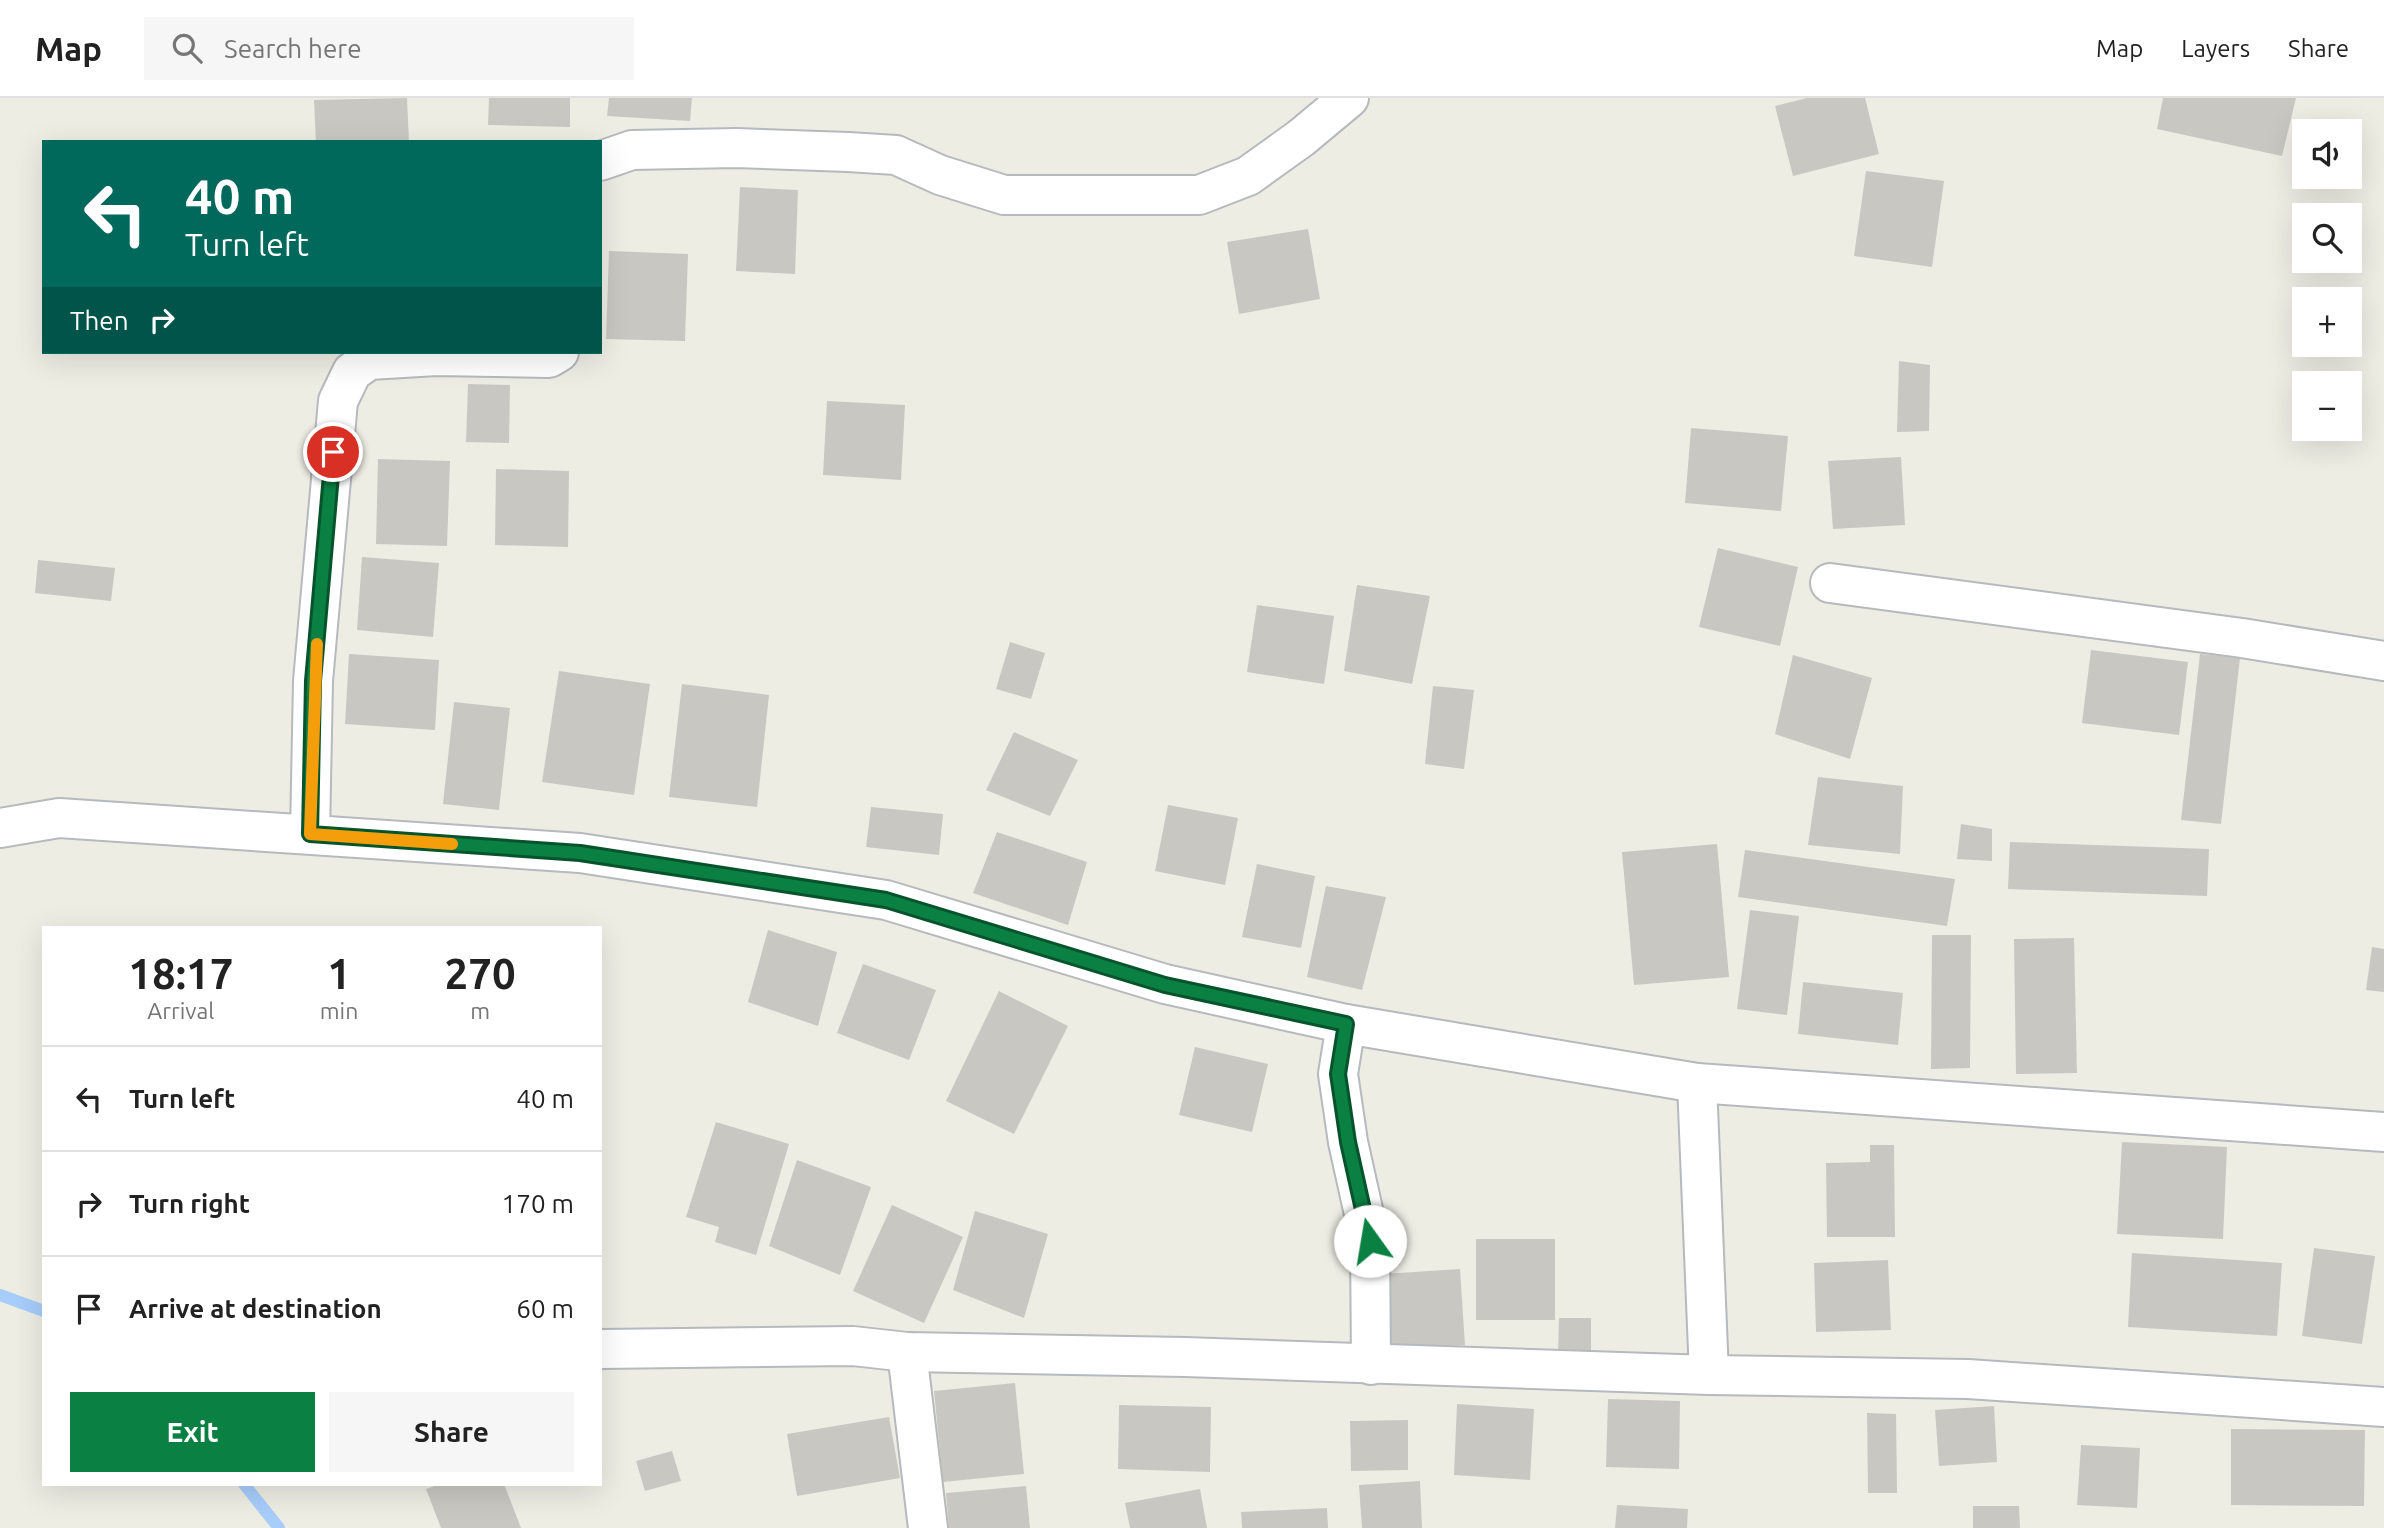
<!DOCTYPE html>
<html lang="en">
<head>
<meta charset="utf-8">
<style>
  :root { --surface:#fff; --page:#f6f6f6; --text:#222; --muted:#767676; --line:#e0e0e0; --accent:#0b8043 }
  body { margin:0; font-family:Ubuntu,sans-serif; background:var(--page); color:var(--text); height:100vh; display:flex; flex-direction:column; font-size:26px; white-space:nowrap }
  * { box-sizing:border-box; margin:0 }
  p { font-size:23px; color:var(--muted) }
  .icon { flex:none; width:38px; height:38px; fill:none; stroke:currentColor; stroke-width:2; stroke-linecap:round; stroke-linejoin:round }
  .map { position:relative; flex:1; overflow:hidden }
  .details { position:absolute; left:42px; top:828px; width:560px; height:560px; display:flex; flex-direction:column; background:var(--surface); border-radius:0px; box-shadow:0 7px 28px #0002 }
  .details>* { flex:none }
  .top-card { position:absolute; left:42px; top:42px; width:560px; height:214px; border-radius:0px; box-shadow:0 7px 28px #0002; background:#00695c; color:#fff; overflow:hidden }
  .controls { position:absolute; left:2292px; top:21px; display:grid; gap:14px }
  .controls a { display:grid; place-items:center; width:70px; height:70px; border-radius:0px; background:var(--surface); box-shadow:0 7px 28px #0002; font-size:35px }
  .pin { position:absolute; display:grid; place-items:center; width:60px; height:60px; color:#fff; margin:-30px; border:4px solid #fff; border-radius:50%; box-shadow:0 2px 7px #0007 }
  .me { position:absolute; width:77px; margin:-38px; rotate:347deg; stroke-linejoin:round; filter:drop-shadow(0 0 5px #0008) }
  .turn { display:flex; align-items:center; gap:24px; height:147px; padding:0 28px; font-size:32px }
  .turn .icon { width:91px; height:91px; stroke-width:2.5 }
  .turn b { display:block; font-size:49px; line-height:60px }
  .then { display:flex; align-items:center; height:66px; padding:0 28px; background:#0003; gap:14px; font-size:26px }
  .eta { display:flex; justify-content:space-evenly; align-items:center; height:119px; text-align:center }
  .eta b { font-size:42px; font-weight:700; line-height:49px }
  .action { display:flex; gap:14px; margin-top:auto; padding:14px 28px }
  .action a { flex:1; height:80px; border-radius:0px; background:var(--accent); color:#fff; font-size:28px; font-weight:700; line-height:80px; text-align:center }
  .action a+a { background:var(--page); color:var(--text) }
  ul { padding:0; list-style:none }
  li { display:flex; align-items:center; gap:21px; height:105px; padding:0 28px; border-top:2px solid var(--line) }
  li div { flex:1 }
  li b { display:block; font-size:26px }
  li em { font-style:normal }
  header { display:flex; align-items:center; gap:42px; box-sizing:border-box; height:98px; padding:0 35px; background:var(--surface); border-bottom:2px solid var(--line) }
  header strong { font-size:33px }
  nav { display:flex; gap:38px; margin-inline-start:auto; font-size:24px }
  .search { width:490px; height:63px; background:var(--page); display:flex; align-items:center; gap:18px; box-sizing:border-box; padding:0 24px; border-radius:0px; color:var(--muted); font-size:26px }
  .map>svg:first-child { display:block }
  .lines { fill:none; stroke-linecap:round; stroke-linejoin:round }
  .stream { stroke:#a7cdfb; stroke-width:12 }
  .building { fill:#c9c7c1 }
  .street-casing { stroke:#b6b9bd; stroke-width:42 }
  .street { stroke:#fff; stroke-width:38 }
  .route-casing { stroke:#07532c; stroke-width:18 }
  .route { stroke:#0b8043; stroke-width:12 }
  .slow { stroke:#f59e0b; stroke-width:12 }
</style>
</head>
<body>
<header>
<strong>Map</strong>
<div class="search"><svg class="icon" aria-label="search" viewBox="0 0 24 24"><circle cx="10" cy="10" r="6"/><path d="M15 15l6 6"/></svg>Search here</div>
<nav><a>Map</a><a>Layers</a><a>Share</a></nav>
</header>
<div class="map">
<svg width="2384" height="1430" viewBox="0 0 2384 1430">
  <rect width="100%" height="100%" fill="#eeede4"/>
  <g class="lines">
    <g class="stream">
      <path d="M 0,1197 L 44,1213"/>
      <path d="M 244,1386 L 279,1430"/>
    </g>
  </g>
  <g class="building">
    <path d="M 407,0 L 409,44 L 316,44 L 314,2 Z"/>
    <path d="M 489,0 L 570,0 L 570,29 L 488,27 Z"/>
    <path d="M 609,0 L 692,0 L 690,23 L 607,18 Z"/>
    <path d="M 1807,0 L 1865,0 L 1879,56 L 1793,78 L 1775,8 Z"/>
    <path d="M 2163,0 L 2296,0 L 2282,58 L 2157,31 Z"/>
    <path d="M 1866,73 L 1944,83 L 1932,169 L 1854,158 Z"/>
    <path d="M 740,89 L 798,92 L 795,176 L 736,173 Z"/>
    <path d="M 1308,131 L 1320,201 L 1239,216 L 1227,144 Z"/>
    <path d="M 609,153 L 688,156 L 685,243 L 606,241 Z"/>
    <path d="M 1899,263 L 1930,267 L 1929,333 L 1897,334 Z"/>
    <path d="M 468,286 L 510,287 L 509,345 L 466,344 Z"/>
    <path d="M 827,303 L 905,307 L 901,382 L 823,377 Z"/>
    <path d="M 1691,330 L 1788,338 L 1781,413 L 1685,405 Z"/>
    <path d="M 1901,359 L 1905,427 L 1833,431 L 1828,363 Z"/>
    <path d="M 378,361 L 450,363 L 447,448 L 376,446 Z"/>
    <path d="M 496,371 L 569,373 L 568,449 L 495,447 Z"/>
    <path d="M 1718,450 L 1798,469 L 1780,548 L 1699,529 Z"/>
    <path d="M 362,459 L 439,465 L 433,539 L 357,532 Z"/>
    <path d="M 38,462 L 115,470 L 111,503 L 35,495 Z"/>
    <path d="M 1357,487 L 1430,498 L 1412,586 L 1344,573 Z"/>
    <path d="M 1257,507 L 1334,518 L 1324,586 L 1247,574 Z"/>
    <path d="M 1010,544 L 1045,555 L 1031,601 L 996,591 Z"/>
    <path d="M 2091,552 L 2188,564 L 2179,637 L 2082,625 Z"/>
    <path d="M 349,556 L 439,562 L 435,632 L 345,626 Z"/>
    <path d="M 2200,556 L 2240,560 L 2221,726 L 2181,722 Z"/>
    <path d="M 1793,557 L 1872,580 L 1850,661 L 1775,636 Z"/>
    <path d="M 559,573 L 650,586 L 634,697 L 542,684 Z"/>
    <path d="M 682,586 L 769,597 L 757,709 L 669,699 Z"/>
    <path d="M 1433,588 L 1474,592 L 1464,671 L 1425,666 Z"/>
    <path d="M 454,604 L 510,610 L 499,712 L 443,706 Z"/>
    <path d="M 1014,634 L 1078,662 L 1050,718 L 986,692 Z"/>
    <path d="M 1818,679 L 1903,688 L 1900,756 L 1808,747 Z"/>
    <path d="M 1168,707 L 1238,720 L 1225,787 L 1155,773 Z"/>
    <path d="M 871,709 L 943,716 L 939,757 L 866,749 Z"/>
    <path d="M 1961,726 L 1992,731 L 1992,763 L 1957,761 Z"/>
    <path d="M 997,734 L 1087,764 L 1068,827 L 973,795 Z"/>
    <path d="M 2010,744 L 2209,751 L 2207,798 L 2008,791 Z"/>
    <path d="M 1717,746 L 1729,879 L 1634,887 L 1622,754 Z"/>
    <path d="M 1745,752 L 1955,781 L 1947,828 L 1738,799 Z"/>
    <path d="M 1257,766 L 1315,778 L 1301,850 L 1242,839 Z"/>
    <path d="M 1326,788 L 1386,799 L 1362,892 L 1307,879 Z"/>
    <path d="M 1750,812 L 1799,818 L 1787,917 L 1737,911 Z"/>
    <path d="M 768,832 L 837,854 L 818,928 L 748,904 Z"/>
    <path d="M 1932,837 L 1971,837 L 1970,970 L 1931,971 Z"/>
    <path d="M 2074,840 L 2077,975 L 2016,976 L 2014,841 Z"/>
    <path d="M 2372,849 L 2384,851 L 2384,894 L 2366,892 Z"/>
    <path d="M 863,866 L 936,892 L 909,962 L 837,935 Z"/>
    <path d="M 1803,884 L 1903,895 L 1898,947 L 1798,936 Z"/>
    <path d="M 999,893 L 1068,928 L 1014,1036 L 946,1003 Z"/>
    <path d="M 1195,949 L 1268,966 L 1252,1034 L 1179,1017 Z"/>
    <path d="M 716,1024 L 789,1046 L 756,1157 L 715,1144 L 719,1129 L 686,1119 Z"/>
    <path d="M 2122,1044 L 2227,1049 L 2223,1141 L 2117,1136 Z"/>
    <path d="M 1870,1047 L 1894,1047 L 1895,1139 L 1827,1139 L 1826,1065 L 1870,1064 Z"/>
    <path d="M 797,1062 L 871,1089 L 840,1177 L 769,1148 Z"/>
    <path d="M 892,1107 L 963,1139 L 924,1225 L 853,1193 Z"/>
    <path d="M 975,1113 L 1048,1136 L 1024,1220 L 953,1192 Z"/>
    <rect x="1476" y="1141" width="79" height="81"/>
    <path d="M 2314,1150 L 2375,1158 L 2362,1246 L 2302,1238 Z"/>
    <path d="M 2132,1155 L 2282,1165 L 2277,1238 L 2128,1229 Z"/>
    <path d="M 1888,1162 L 1891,1232 L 1816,1234 L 1814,1165 Z"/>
    <path d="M 1460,1171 L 1465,1247 L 1389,1253 L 1383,1176 Z"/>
    <path d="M 1559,1220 L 1591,1220 L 1591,1257 L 1558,1256 Z"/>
    <path d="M 1015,1285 L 1024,1376 L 943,1384 L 934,1293 Z"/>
    <path d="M 1608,1301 L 1680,1303 L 1679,1371 L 1606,1369 Z"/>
    <path d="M 1457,1306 L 1534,1311 L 1530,1382 L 1454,1377 Z"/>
    <path d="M 1119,1307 L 1211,1309 L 1210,1374 L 1118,1371 Z"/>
    <path d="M 1994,1308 L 1997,1364 L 1939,1368 L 1935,1312 Z"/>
    <path d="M 1867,1315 L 1896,1316 L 1897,1395 L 1868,1395 Z"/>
    <path d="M 889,1319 L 900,1380 L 797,1398 L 787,1336 Z"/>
    <path d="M 1408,1322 L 1408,1372 L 1351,1373 L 1350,1323 Z"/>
    <path d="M 2231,1331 L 2365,1332 L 2364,1408 L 2231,1407 Z"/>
    <path d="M 2081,1347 L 2140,1350 L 2137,1410 L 2077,1407 Z"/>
    <path d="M 672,1353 L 681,1383 L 645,1393 L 636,1363 Z"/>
    <path d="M 1420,1383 L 1422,1430 L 1362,1430 L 1359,1387 Z"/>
    <path d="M 440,1386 L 504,1386 L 521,1430 L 441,1430 L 426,1391 Z"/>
    <path d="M 1026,1388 L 1030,1430 L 949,1430 L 946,1395 Z"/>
    <path d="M 1200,1391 L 1207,1430 L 1130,1430 L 1125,1405 Z"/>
    <path d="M 1617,1407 L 1688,1411 L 1687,1430 L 1615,1430 Z"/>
    <path d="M 1973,1408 L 2019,1408 L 2020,1430 L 1973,1430 Z"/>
    <path d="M 1327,1410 L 1328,1430 L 1242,1430 L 1241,1414 Z"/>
  </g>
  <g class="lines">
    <defs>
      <g id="street">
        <path d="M 600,63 L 632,52 L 736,50 L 848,54 L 896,57 L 940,77 L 1004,97 L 1199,97 L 1248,78 L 1301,40 L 1349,0"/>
        <path d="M 1830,485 L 2242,540 L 2384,563"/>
        <path d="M 0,730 L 59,720 L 580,755 L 886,802 L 1165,886 L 1346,926 L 1697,985 L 2384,1034"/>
        <path d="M 310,736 L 313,583 L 338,303 L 352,274 L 369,262 L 437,258 L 549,260 L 559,254"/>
        <path d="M 1346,926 L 1338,976 L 1348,1044 L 1370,1143 L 1371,1267"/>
        <path d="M 1697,985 L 1709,1277"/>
        <path d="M 600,1251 L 853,1248 L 907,1254 L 1185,1259 L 1709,1277 L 1968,1281 L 2384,1309"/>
        <path d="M 907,1254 L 928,1430"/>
      </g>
    </defs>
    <use href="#street" class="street-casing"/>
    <use href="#street" class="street"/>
  </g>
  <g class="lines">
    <defs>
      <path id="route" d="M 333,354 L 313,583 L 310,736 L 580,755 L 886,802 L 1165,887 L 1346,926 L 1338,976 L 1348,1044 L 1370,1143"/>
    </defs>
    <use href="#route" class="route-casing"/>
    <use href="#route" class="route"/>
    <path class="slow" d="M 317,546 L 310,736 L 452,746"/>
  </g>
</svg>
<div class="controls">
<a><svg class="icon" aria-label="sound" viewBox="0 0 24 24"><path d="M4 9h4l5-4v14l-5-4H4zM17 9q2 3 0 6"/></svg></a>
<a><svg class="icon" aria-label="search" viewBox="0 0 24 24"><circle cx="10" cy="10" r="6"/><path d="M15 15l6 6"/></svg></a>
<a>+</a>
<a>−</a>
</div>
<div class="pin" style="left:333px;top:354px;background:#d93025"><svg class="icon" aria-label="arrive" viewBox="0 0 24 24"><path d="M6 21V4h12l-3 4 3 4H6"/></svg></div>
<svg class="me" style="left:1370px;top:1143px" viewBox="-20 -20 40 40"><circle r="19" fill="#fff"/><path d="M0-13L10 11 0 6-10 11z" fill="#0b8043"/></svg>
<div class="top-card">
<div class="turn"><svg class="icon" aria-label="left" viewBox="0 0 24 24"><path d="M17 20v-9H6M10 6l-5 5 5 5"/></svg><div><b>40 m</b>Turn left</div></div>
<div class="then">Then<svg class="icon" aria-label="right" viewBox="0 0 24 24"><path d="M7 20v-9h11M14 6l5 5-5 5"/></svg></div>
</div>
<section class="details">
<div class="eta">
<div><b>18:17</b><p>Arrival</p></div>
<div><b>1</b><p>min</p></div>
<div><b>270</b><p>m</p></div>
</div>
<ul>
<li><svg class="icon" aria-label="left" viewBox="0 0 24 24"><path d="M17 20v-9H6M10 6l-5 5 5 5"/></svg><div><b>Turn left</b></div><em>40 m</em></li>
<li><svg class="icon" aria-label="right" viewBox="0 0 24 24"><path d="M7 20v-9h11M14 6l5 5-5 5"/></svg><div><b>Turn right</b></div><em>170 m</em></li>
<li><svg class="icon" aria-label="arrive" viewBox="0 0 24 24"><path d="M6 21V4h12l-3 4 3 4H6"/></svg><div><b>Arrive at destination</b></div><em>60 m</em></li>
</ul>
<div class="action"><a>Exit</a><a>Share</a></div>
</section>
</div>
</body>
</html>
